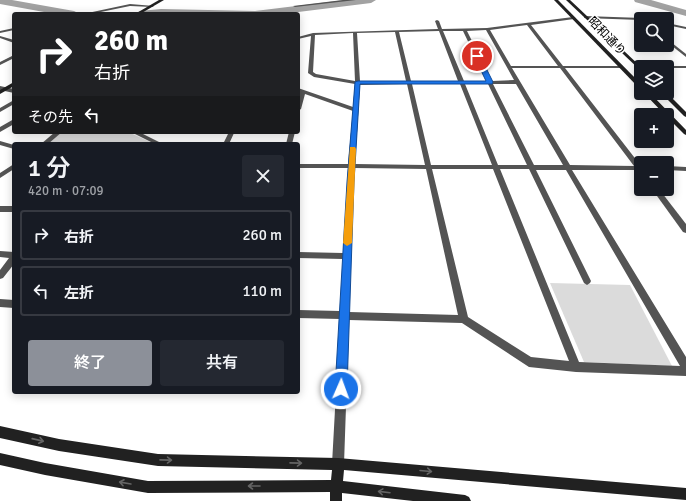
<!DOCTYPE html>
<html lang="ja">
<head>
<meta charset="utf-8">
<style>
  :root { --surface:#171b24; --page:#242831; --text:#f1f3f6; --muted:#9ea1a6; --line:#363941; --accent:#8c9099 }
  body { margin:0; font-family:Signika,"Noto Sans JP",sans-serif; background:var(--page); color:var(--text); height:100vh; display:flex; flex-direction:column; font-size:15px; white-space:nowrap }
  * { box-sizing:border-box; margin:0 }
  p { font-size:13px; color:var(--muted) }
  .icon { flex:none; width:22px; height:22px; fill:none; stroke:currentColor; stroke-width:2; stroke-linecap:round; stroke-linejoin:round }
  .map { position:relative; flex:1; overflow:hidden }
  .side { position:absolute; left:12px; top:142px; width:288px; height:252px; display:flex; flex-direction:column; background:var(--surface); border-radius:4px; box-shadow:0 2px 10px #0003 }
  .side>* { flex:none }
  .banner { position:absolute; left:12px; top:12px; width:288px; height:122px; border-radius:4px; box-shadow:0 2px 10px #0003; background:#202124; color:#fff; overflow:hidden }
  .controls { position:absolute; left:634px; top:12px; display:grid; gap:8px }
  .controls a { display:grid; place-items:center; width:40px; height:40px; border-radius:4px; background:var(--surface); box-shadow:0 2px 10px #0003; font-size:20px }
  .pin { position:absolute; display:grid; place-items:center; width:34px; height:34px; color:#fff; margin:-17px; border:2px solid #fff; border-radius:50%; box-shadow:0 1px 4px #0007 }
  .me { position:absolute; width:44px; margin:-22px; rotate:2deg; stroke-linejoin:round; filter:drop-shadow(0 0 3px #0008) }
  .turn { display:flex; align-items:center; gap:14px; height:84px; padding:0 16px; font-size:18px }
  .turn .icon { width:52px; height:52px; stroke-width:2.5 }
  .turn b { display:block; font-size:28px; line-height:34px }
  .then { display:flex; align-items:center; height:38px; padding:0 16px; background:#0003; gap:8px; font-size:15px }
  .round { display:grid; place-items:center; flex:none; width:42px; height:42px; border-radius:4px; background:var(--page) }
  .summary { display:flex; align-items:center; justify-content:space-between; height:68px; padding:0 16px }
  h1 { font-size:24px; font-weight:600; line-height:30px }
  .primary-button { display:flex; gap:8px; margin-top:auto; padding:8px 16px }
  .primary-button a { flex:1; height:46px; border-radius:4px; background:var(--accent); color:#fff; font-size:16px; font-weight:600; line-height:46px; text-align:center }
  .primary-button a+a { background:var(--page); color:var(--text) }
  ul { padding:0; list-style:none }
  li { display:flex; align-items:center; gap:12px; height:50px; margin:0 8px 6px; padding:0 8px; border:2px solid var(--line); border-radius:4px }
  li div { flex:1 }
  li b { display:block; font-size:15px }
  li em { font-style:normal }
  .map>svg:first-child { display:block }
  .green { fill:#dbdbdb }
  .lines { fill:none; stroke-linecap:round; stroke-linejoin:round }
  .river { fill:#a2a2a2; fill-rule:evenodd }
  .street { fill:#545454; fill-rule:evenodd }
  .secondary { fill:#212121; fill-rule:evenodd }
  .oneway { stroke:#646464 }
  .route { fill:#1a73e8; stroke:#114b97 }
  .slow { fill:#f59e0b }
  .labels { text-anchor:middle; stroke-width:3; stroke-linejoin:round; paint-order:stroke }
  .far-street-label { font-size:12px; fill:#000; stroke:#fff }
</style>
</head>
<body>
<div class="map">
<svg width="686" height="501" viewBox="0 0 686 501">
  <rect width="100%" height="100%" fill="#fff"/>
  <g class="green">
    <path d="M 62,132 L 128,132 L 155,144 L 47,144 Z"/>
    <path d="M 550,283 L 630,285 L 672,366 L 584,362 Z"/>
  </g>
  <g class="lines">
    <g class="river">
      <path d="M 0,0 L 12,0 L 74,11 L 80,14 L 55,14 L 0,4 Z"/>
      <path d="M 345,0 L 376,0 L 371,3 L 282,14 L 134,14 L 140,11 L 161,9 L 255,11 Z"/>
      <path d="M 634,0 L 651,0 L 686,10 L 686,16 L 635,2 Z"/>
    </g>
    <g class="street">
      <path d="M 343,0 L 356,0 L 295,7 L 293,6 Z"/>
      <path d="M 130,4 L 154,6 L 152,7 L 130,6 L 91,14 L 83,14 Z"/>
      <path d="M 585,16 L 642,18 L 644,19 L 641,19 L 641,20 L 584,18 Z"/>
      <path d="M 573,17 L 574,19 L 531,25 L 563,66 L 623,66 L 623,67 L 621,68 L 565,68 L 641,166 L 641,173 L 637,170 L 572,170 L 686,357 L 686,376 L 576,372 L 529,367 L 462,323 L 349,320 L 344,464 L 342,468 L 338,470 L 334,468 L 332,464 L 340,319 L 298,318 L 298,310 L 340,311 L 343,259 L 298,258 L 298,252 L 343,253 L 348,168 L 298,168 L 298,164 L 348,164 L 353,111 L 305,94 L 301,109 L 298,111 L 298,100 L 300,93 L 298,92 L 298,88 L 353,107 L 355,84 L 314,77 L 308,73 L 311,36 L 298,39 L 298,37 L 313,33 L 438,29 L 435,21 L 437,20 L 439,21 L 442,29 L 487,28 ZM 527,25 L 558,66 L 511,66 L 490,30 ZM 486,30 L 514,80 L 492,81 L 467,31 ZM 439,31 L 458,81 L 411,81 L 399,32 ZM 443,31 L 463,31 L 487,81 L 464,81 ZM 395,32 L 406,81 L 360,81 L 357,33 ZM 353,33 L 355,81 L 316,74 L 313,72 L 315,35 ZM 512,68 L 560,68 L 634,166 L 570,165 ZM 407,84 L 425,165 L 355,164 L 360,85 ZM 412,84 L 460,84 L 492,165 L 431,165 ZM 465,84 L 488,84 L 527,165 L 498,165 ZM 493,84 L 516,84 L 563,165 L 534,165 ZM 354,168 L 426,169 L 458,315 L 349,312 ZM 432,169 L 493,169 L 569,361 L 531,357 L 468,317 ZM 500,169 L 529,169 L 584,283 L 587,285 L 590,283 L 591,281 L 536,170 L 566,170 L 680,366 L 579,362 Z"/>
      <path d="M 667,23 L 686,27 L 686,29 L 667,25 Z"/>
      <path d="M 14,28 L 14,30 L 0,33 L 0,31 Z"/>
      <path d="M 0,36 L 14,40 L 14,43 L 0,38 Z"/>
      <path d="M 667,39 L 686,54 L 686,57 L 667,42 Z"/>
      <path d="M 14,55 L 14,58 L 0,65 L 0,62 Z"/>
      <path d="M 665,66 L 686,66 L 686,68 L 667,68 L 667,67 L 665,67 Z"/>
      <path d="M 0,86 L 14,89 L 14,93 L 0,90 Z"/>
      <path d="M 14,100 L 14,104 L 0,112 L 0,108 Z"/>
      <path d="M 14,119 L 14,124 L 0,132 L 0,127 Z"/>
      <path d="M 55,132 L 62,132 L 48,144 L 41,144 Z"/>
      <path d="M 131,132 L 139,132 L 163,144 L 155,144 Z"/>
      <path d="M 226,132 L 234,133 L 229,144 L 223,144 L 228,134 Z"/>
      <path d="M 289,132 L 295,132 L 292,144 L 286,144 Z"/>
      <path d="M 0,141 L 14,145 L 14,149 L 0,145 Z"/>
      <path d="M 14,164 L 14,169 L 0,178 L 0,173 Z"/>
      <path d="M 667,166 L 686,167 L 686,171 L 667,170 Z"/>
      <path d="M 652,189 L 659,189 L 686,224 L 686,233 L 683,232 Z"/>
      <rect x="0" y="206" width="14" height="6"/>
      <path d="M 0,251 L 14,252 L 14,264 L 3,278 L 0,279 L 0,270 L 9,258 L 0,257 Z"/>
      <path d="M 0,299 L 14,300 L 14,308 L 0,307 Z"/>
    </g>
    <g class="secondary">
      <path d="M 159,0 L 164,0 L 140,14 L 135,14 Z"/>
      <path d="M 554,0 L 558,0 L 641,84 L 641,89 L 639,88 Z"/>
      <path d="M 566,0 L 570,0 L 641,67 L 641,71 Z"/>
      <path d="M 14,82 L 14,86 L 0,94 L 0,90 Z"/>
      <path d="M 644,93 L 650,93 L 686,130 L 686,135 L 684,134 L 667,117 L 667,115 L 665,115 Z"/>
      <path d="M 661,93 L 667,93 L 686,112 L 686,117 L 684,116 Z"/>
      <path d="M 0,426 L 59,439 L 158,454 L 338,458 L 686,488 L 686,500 L 344,470 L 343,481 L 465,495 L 469,497 L 471,501 L 413,501 L 342,493 L 342,501 L 330,501 L 330,492 L 148,493 L 45,475 L 0,465 L 0,453 L 45,463 L 148,481 L 331,480 L 332,470 L 158,466 L 59,451 L 0,438 Z"/>
    </g>
  </g>
  <defs><path id="oneway-shaft" d="M-6 0H5M1.5-3L5.5 0L1.5 3" fill="none" stroke-width="1.6" stroke-linecap="round" stroke-linejoin="round"/></defs>
  <g class="oneway">
    <use href="#oneway-shaft" transform="translate(38 440) rotate(13)"/>
    <use href="#oneway-shaft" transform="translate(166 460) rotate(1)"/>
    <use href="#oneway-shaft" transform="translate(296 463) rotate(1)"/>
    <use href="#oneway-shaft" transform="translate(426 471) rotate(5)"/>
    <use href="#oneway-shaft" transform="translate(125 483) rotate(-170)"/>
    <use href="#oneway-shaft" transform="translate(254 486) rotate(180)"/>
    <use href="#oneway-shaft" transform="translate(384 492) rotate(-173)"/>
  </g>
  <path class="route" d="M 477,54 L 480,56 L 493,82 L 492,84 L 360,84 L 354,182 L 347,389 L 345,394 L 341,395 L 337,394 L 335,389 L 347,182 L 355,82 L 358,81 L 486,81 L 474,56 Z"/>
  <path class="slow" d="M 350,147 L 355,147 L 356,149 L 352,243 L 347,246 L 343,243 Z"/>
  <g class="labels">
    <g class="far-street-label">
      <text transform="translate(607 36) rotate(46)" y="4">昭和通り</text>
    </g>
  </g>
</svg>
<div class="controls">
<a><svg class="icon" aria-label="search" viewBox="0 0 24 24"><circle cx="10" cy="10" r="6"/><path d="M15 15l6 6"/></svg></a>
<a><svg class="icon" aria-label="layers" viewBox="0 0 24 24"><path d="M12 4l9 5-9 5-9-5zM3 14l9 5 9-5"/></svg></a>
<a>+</a>
<a>−</a>
</div>
<div class="pin" style="left:477px;top:56px;background:#d93025"><svg class="icon" aria-label="arrive" viewBox="0 0 24 24"><path d="M6 21V4h12l-3 4 3 4H6"/></svg></div>
<svg class="me" style="left:341px;top:389px" viewBox="-20 -20 40 40"><circle r="17" fill="#1a73e8" stroke="#fff" stroke-width="3"/><path d="M0-11L8 9 0 5-8 9z" fill="#fff"/></svg>
<div class="banner">
<div class="turn"><svg class="icon" aria-label="right" viewBox="0 0 24 24"><path d="M7 20v-9h11M14 6l5 5-5 5"/></svg><div><b>260 m</b>右折</div></div>
<div class="then">その先<svg class="icon" aria-label="left" viewBox="0 0 24 24"><path d="M17 20v-9H6M10 6l-5 5 5 5"/></svg></div>
</div>
<section class="side">
<div class="summary"><div><h1>1 分</h1><p>420 m · 07:09</p></div><a class="round"><svg class="icon" aria-label="close" viewBox="0 0 24 24"><path d="M6 6l12 12M18 6L6 18"/></svg></a></div>
<ul>
<li><svg class="icon" aria-label="right" viewBox="0 0 24 24"><path d="M7 20v-9h11M14 6l5 5-5 5"/></svg><div><b>右折</b></div><em>260 m</em></li>
<li><svg class="icon" aria-label="left" viewBox="0 0 24 24"><path d="M17 20v-9H6M10 6l-5 5 5 5"/></svg><div><b>左折</b></div><em>110 m</em></li>
</ul>
<div class="primary-button"><a>終了</a><a>共有</a></div>
</section>
</div>
</body>
</html>
